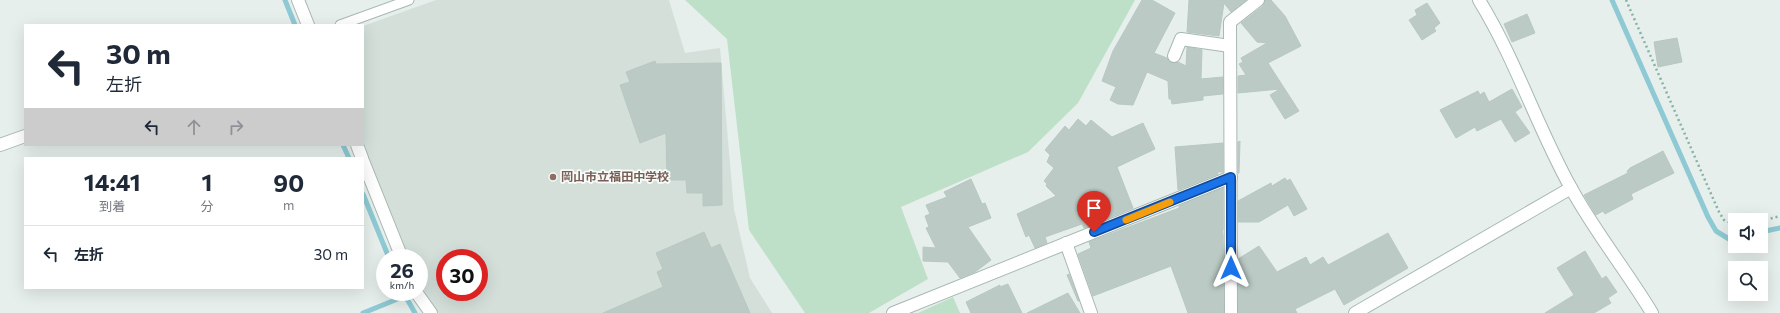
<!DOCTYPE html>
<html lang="ja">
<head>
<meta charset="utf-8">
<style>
  :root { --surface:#fff; --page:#f6f6f7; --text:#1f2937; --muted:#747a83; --line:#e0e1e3 }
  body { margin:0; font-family:Commissioner,"Noto Sans JP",sans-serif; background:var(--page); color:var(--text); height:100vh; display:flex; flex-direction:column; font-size:15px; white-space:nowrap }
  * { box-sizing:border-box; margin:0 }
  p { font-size:13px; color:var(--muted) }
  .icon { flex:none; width:22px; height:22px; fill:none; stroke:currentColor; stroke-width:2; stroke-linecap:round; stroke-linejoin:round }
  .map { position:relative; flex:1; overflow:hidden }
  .drawer { position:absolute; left:24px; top:157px; width:340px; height:132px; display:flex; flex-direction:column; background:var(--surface); border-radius:0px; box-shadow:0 4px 16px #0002 }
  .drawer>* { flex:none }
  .guide { position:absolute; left:24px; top:24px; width:340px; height:122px; border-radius:0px; box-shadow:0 4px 16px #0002; background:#fff; color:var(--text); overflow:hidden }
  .controls { position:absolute; left:1728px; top:213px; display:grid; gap:8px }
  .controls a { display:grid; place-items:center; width:40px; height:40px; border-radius:0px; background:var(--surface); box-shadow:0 4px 16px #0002; font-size:20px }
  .speed { position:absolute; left:376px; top:249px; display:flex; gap:8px; font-size:20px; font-weight:700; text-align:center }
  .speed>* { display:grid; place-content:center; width:52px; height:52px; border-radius:50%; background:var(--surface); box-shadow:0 4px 16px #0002; line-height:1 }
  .speed small { font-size:10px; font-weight:400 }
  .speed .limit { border:6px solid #d22; background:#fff; color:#111 }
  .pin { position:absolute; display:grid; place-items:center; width:34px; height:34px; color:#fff; margin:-41px -17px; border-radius:50% 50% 50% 0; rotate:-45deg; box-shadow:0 0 4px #0007 }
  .pin .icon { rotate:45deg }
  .me { position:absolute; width:44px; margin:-22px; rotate:0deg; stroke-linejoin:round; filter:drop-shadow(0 0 3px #0008) }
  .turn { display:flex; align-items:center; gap:14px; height:84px; padding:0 16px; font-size:18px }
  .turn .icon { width:52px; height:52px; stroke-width:2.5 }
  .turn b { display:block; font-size:28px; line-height:34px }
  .lanes { display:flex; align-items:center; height:38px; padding:0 16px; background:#0003; justify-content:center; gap:20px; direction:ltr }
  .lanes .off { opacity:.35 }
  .eta { display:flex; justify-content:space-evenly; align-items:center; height:68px; text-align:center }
  .eta b { font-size:24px; font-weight:700; line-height:28px }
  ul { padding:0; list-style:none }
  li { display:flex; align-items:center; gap:12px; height:56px; padding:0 16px; border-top:1px solid var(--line) }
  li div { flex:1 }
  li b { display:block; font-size:15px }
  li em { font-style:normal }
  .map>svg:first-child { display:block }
  .built { fill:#d4dfda; fill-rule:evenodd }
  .green { fill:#bfe0c8 }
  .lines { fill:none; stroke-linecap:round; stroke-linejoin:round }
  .stream { stroke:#8ec9d4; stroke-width:5 }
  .building { fill:#bbcac4; stroke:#b8c9c2 }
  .lane-casing { stroke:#a8b8b2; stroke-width:11 }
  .street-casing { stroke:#a8b8b2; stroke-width:14 }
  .path { stroke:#86b3a5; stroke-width:2.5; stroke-dasharray:2 3; stroke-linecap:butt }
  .lane { stroke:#fff; stroke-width:9 }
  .street { stroke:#fff; stroke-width:12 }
  .route-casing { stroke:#114b97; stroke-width:10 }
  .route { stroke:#1a73e8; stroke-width:7 }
  .slow { stroke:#f59e0b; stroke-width:7 }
  .education-dot { fill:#8d6e63; stroke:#f7fbf9; stroke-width:1.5 }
  .labels { text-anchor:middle; stroke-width:3.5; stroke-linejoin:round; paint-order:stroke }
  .education-label { font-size:12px; font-weight:bold; fill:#785e54; stroke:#f7fbf9; text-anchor:start }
</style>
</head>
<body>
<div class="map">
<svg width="1780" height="313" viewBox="0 0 1780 313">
  <rect width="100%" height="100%" fill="#e6efeb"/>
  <path class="built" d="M 436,0 L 669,0 L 685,53 L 720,48 L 734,209 L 750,278 L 772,313 L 439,313 L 435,310 L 419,288 L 419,258 L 407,258 L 362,145 L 363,26 ZM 445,258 L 479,258 L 479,292 L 445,292 Z"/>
  <g class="green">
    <path d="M 685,0 L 1135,0 L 1078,103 L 1028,152 L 901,207 L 928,279 L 869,313 L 805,313 L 749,230 L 727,39 Z"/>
    <path d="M 953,297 L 960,313 L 918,313 Z"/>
  </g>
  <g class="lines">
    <g class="stream">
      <path d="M 285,0 L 295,25"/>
      <path d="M 1612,0 L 1708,217 L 1716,231 L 1729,239 L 1735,238"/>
      <path d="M 343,145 L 349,158"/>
      <path d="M 363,194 L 389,258"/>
      <path d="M 1761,232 L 1780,228"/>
      <path d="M 403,292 L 415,313"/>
      <path d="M 363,313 L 405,296"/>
    </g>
  </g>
  <g class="building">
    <path d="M 1142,0 L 1152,0 L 1175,13 L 1154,53 L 1167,58 L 1172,63 L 1178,62 L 1186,66 L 1187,47 L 1202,50 L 1201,79 L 1223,77 L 1223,94 L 1203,96 L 1203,100 L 1172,104 L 1171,99 L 1169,99 L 1168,81 L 1147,72 L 1133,105 L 1118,104 L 1110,100 L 1116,87 L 1102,81 L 1113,51 Z"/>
    <path d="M 1189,0 L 1246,0 L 1231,12 L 1224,3 L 1219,36 L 1187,32 Z"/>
    <path d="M 1265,0 L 1271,0 L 1285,16 L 1301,46 L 1268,63 L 1299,111 L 1285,119 L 1270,95 L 1280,89 L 1238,93 L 1238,76 L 1246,75 L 1239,64 L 1243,62 L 1241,58 L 1267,43 L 1257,42 L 1241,23 L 1263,6 Z"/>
    <path d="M 1427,3 L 1440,23 L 1434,28 L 1436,31 L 1422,40 L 1409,20 L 1417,15 L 1415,10 Z"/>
    <path d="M 1527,14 L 1535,33 L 1512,42 L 1504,24 Z"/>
    <path d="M 1677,38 L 1682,62 L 1658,67 L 1654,42 Z"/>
    <path d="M 655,61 L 656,64 L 721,63 L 722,205 L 703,206 L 703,193 L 687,193 L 686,180 L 667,180 L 666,133 L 640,143 L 620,85 L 630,82 L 626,72 Z"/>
    <path d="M 1512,89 L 1522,107 L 1515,112 L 1530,133 L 1515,142 L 1501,119 L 1477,131 L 1475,127 L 1456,138 L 1440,110 L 1478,91 L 1480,95 L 1484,92 L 1489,102 Z"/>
    <path d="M 1078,119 L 1086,126 L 1091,120 L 1112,137 L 1143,123 L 1155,149 L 1117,167 L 1133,208 L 1084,228 L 1082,224 L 1045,237 L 1047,243 L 1035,248 L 1029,235 L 1026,237 L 1017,214 L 1056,196 L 1046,186 L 1047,184 L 1044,181 L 1054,168 L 1047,162 L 1050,155 L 1045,150 L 1065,126 L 1069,130 Z"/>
    <path d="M 1240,141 L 1239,173 L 1238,173 L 1238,142 Z"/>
    <path d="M 1223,143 L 1223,172 L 1217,172 L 1218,174 L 1178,190 L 1175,147 Z"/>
    <path d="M 1663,151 L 1674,173 L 1631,194 L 1633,199 L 1605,214 L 1603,211 L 1596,215 L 1584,195 L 1628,173 L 1627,171 L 1630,168 Z"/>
    <path d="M 1285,178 L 1287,181 L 1290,179 L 1307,209 L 1294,216 L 1288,205 L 1259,222 L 1238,222 L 1238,201 L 1271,183 L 1272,186 Z"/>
    <path d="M 971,179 L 982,204 L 985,203 L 991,218 L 968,227 L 991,260 L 975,272 L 960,278 L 948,262 L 923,261 L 923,247 L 936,248 L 926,228 L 929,227 L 925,216 L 930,214 L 926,205 L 947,197 L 944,192 Z"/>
    <path d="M 1223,188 L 1223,230 L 1222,231 L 1223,235 L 1224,313 L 1188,313 L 1171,266 L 1093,296 L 1078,254 L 1091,248 L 1089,242 L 1179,208 L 1179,206 Z"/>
    <path d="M 704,232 L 711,248 L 720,244 L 750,313 L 603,313 L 663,287 L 657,272 L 663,269 L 656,253 Z"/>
    <path d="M 1388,233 L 1408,268 L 1344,305 L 1335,289 L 1295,309 L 1297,313 L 1238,313 L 1238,259 L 1259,246 L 1277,272 L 1306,257 L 1310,265 L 1323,257 L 1328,265 Z"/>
    <path d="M 1585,251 L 1602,279 L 1606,276 L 1617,292 L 1608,298 L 1611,303 L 1594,313 L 1545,313 L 1574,295 L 1557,268 Z"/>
    <path d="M 1069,274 L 1079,301 L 1078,301 L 1067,275 Z"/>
    <path d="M 1008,284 L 1022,313 L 971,313 L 966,302 L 1000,285 L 1000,287 Z"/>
    <path d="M 1068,293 L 1080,313 L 1027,313 Z"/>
  </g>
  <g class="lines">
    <defs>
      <path id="lane" d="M 340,25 L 409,0"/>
      <g id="street">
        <path d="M 298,0 L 308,25"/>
        <path d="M 1479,0 C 1516,60 1537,127 1571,188 C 1595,232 1626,270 1652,313"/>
        <path d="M 1174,56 L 1181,39 L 1230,46"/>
        <path d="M 0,145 L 25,136"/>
        <path d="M 357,145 L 362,158"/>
        <path d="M 363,161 L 402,258"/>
        <path d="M 1066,243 L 1091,313"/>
        <path d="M 416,292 L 431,313"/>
        <path d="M 893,313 L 1231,177"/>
        <path d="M 1231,313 L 1230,22 L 1258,0"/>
        <path d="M 1355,313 L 1571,188"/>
      </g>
    </defs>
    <use href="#lane" class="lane-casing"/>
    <use href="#street" class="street-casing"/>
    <g class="path">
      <path d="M 1626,0 L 1719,212 L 1724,220 L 1735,225"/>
      <path d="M 1761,221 L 1780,216"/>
    </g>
    <use href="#lane" class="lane"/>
    <use href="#street" class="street"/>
  </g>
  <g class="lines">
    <defs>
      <path id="route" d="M 1094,232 L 1231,177 L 1231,268"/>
    </defs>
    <use href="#route" class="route-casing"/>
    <use href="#route" class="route"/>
    <path class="slow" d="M 1126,220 L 1170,202"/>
  </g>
  <circle class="education-dot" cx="553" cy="177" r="4"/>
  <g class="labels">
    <g class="education-label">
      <text x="561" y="181">岡山市立福田中学校</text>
    </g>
  </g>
</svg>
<div class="controls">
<a><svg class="icon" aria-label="sound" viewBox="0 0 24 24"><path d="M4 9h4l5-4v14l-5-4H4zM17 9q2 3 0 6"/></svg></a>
<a><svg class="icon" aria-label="search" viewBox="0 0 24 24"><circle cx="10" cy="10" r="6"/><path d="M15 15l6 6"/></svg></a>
</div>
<div class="speed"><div>26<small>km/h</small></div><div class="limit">30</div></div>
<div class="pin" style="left:1094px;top:232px;background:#d93025"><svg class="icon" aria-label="arrive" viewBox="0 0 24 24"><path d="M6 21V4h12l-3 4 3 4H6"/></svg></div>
<svg class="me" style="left:1231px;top:268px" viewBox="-20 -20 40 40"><path d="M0-17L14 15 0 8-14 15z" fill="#1a73e8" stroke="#fff" stroke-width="4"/></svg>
<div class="guide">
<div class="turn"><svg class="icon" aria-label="left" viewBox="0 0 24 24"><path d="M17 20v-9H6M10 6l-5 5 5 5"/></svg><div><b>30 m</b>左折</div></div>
<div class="lanes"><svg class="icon" aria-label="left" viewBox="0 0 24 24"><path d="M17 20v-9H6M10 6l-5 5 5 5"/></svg><svg class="icon off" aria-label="ahead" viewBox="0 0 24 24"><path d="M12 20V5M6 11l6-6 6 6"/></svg><svg class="icon off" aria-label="right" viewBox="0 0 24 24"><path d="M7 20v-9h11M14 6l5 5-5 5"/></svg></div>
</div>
<section class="drawer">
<div class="eta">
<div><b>14:41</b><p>到着</p></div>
<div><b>1</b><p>分</p></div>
<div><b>90</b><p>m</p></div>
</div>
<ul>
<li><svg class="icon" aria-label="left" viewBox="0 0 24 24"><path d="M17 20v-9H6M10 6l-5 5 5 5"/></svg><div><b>左折</b></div><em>30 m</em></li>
</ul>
</section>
</div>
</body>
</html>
